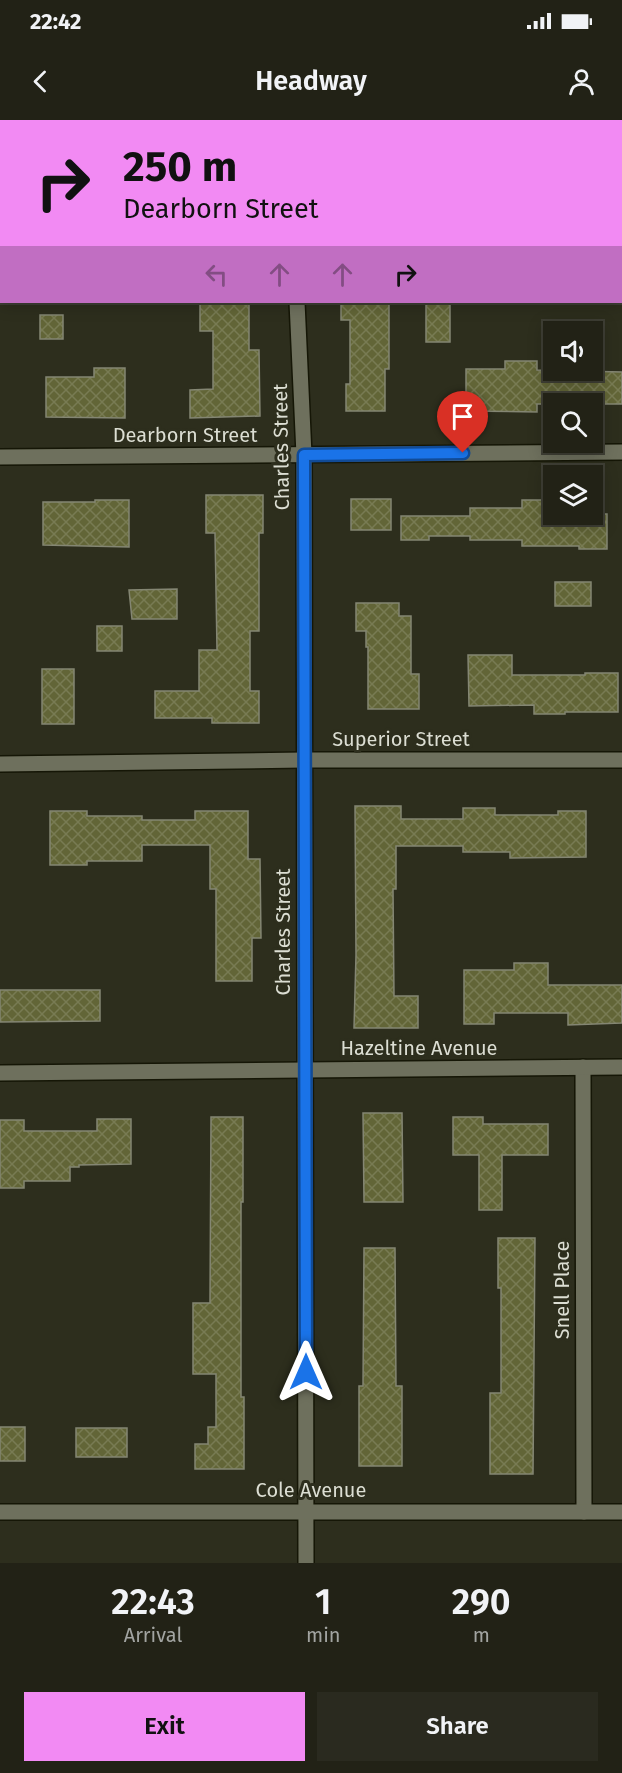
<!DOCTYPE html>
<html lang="en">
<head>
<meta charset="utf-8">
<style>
  :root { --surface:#222216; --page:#2a2a1f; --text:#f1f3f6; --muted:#a2a4a1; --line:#3f3f35; --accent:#f28af3 }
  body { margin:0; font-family:"Fira Sans",sans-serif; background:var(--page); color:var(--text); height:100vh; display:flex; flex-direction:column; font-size:22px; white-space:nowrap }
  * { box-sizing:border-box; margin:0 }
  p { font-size:20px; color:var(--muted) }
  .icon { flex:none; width:33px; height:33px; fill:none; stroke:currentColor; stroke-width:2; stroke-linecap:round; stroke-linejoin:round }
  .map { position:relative; height:1443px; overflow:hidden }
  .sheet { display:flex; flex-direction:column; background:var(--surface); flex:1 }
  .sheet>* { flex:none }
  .guide { position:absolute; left:0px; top:0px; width:622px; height:183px; box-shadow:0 3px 15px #0003,0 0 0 2px var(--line); background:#f28af3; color:#111; overflow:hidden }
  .tools { position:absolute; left:543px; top:201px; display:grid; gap:12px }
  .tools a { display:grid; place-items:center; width:60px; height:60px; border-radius:0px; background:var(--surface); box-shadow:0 3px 15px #0003,0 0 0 2px var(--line); font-size:30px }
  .pin { position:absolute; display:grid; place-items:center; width:51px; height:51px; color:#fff; margin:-62px -26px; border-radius:50% 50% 50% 0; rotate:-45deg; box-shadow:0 0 6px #0007 }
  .pin .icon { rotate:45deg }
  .me { position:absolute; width:66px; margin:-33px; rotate:0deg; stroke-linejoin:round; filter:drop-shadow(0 0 4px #0008) }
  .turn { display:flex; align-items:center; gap:21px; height:126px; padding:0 24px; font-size:27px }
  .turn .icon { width:78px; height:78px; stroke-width:2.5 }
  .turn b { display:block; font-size:42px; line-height:51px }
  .lanes { display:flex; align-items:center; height:57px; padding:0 24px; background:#0003; justify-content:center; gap:30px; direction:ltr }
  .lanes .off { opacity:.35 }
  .eta { display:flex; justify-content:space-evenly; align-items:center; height:102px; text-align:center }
  .eta b { font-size:36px; font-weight:600; line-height:42px }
  .button { display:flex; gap:12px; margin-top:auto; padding:12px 24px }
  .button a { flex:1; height:69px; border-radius:0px; background:var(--accent); color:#111; font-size:24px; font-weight:600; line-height:69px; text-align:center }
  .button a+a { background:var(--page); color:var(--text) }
  .status { display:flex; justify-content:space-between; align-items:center; height:42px; padding:0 30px; background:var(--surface); direction:ltr }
  .status svg { height:16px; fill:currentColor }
  header { display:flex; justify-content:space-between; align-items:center; height:78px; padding:0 24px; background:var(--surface); font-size:27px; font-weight:600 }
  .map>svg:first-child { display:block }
  .building { fill:url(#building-cross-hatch); stroke:#848673; stroke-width:1.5 }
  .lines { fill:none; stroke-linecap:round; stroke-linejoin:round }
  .street-casing { stroke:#151606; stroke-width:18 }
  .street { stroke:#6e705d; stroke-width:15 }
  .route-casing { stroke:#114b97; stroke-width:15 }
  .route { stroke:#1a73e8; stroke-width:10 }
  .labels { text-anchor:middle; stroke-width:6; stroke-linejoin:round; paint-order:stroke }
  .street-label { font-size:20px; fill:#dcded3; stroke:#2d2e1d }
</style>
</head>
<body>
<div class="status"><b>22:42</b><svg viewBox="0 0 49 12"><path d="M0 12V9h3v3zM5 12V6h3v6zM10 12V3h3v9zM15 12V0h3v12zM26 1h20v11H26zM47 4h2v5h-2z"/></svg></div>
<header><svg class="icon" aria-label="back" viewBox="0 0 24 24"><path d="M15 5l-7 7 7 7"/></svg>Headway<svg class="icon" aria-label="person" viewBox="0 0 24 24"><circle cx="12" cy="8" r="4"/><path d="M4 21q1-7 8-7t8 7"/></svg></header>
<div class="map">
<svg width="622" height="1443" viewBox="0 0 622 1443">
  <defs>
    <pattern id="building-cross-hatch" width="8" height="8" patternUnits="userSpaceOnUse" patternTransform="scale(1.5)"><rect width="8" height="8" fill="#626537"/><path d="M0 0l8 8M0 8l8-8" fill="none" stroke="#787b53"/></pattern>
  </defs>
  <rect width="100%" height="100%" fill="#2d2e1d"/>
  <g class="building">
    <path d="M 200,182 L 249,182 L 249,230 L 259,230 L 260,296 L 190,298 L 190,270 L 213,269 L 213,211 L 200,211 Z"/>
    <path d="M 341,182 L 389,182 L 389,249 L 385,249 L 385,291 L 346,291 L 346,264 L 350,264 L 350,200 L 341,200 Z"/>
    <rect x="426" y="182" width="24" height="40"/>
    <rect x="40" y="195" width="23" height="24"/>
    <path d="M 505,241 L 537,241 L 537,250 L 622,252 L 622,284 L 537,284 L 537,292 L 466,291 L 466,249 L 505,249 Z"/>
    <path d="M 94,248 L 125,248 L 125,298 L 46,297 L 46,257 L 94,257 Z"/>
    <path d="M 206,375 L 263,375 L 263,413 L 259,413 L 259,511 L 250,511 L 250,571 L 259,571 L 259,603 L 212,603 L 212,598 L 155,598 L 155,571 L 199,571 L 199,530 L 217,530 L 215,413 L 206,413 Z"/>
    <rect x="351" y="379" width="40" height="31"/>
    <path d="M 95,380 L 129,380 L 129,427 L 43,425 L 43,382 L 95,382 Z"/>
    <path d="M 522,380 L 554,380 L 554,394 L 607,394 L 607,429 L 579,429 L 579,426 L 522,426 L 522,420 L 470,420 L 470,416 L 429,416 L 429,420 L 401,420 L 401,396 L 470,396 L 470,388 L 522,388 Z"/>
    <rect x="555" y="462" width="36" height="24"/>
    <path d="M 177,469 L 177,499 L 132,499 L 129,470 Z"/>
    <path d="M 356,483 L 399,483 L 399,496 L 411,496 L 411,554 L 419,554 L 419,589 L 368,589 L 368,527 L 366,527 L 366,511 L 356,511 Z"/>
    <rect x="97" y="506" width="25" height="25"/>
    <path d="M 468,535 L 512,535 L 512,555 L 585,555 L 585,553 L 618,553 L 618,592 L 565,592 L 565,594 L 534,594 L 534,585 L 469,586 Z"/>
    <rect x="42" y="549" width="32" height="55"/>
    <path d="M 355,686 L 401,686 L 401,699 L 463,699 L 463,688 L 495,688 L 495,695 L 558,695 L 558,691 L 586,691 L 586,737 L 510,738 L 510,732 L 463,732 L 463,726 L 396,726 L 396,769 L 393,769 L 394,876 L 418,876 L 418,908 L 354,908 L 356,835 Z"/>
    <path d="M 50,691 L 87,691 L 87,696 L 142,696 L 142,700 L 195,700 L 195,691 L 248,691 L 248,739 L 260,739 L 261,818 L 252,818 L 252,861 L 216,861 L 216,769 L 210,769 L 210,725 L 142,725 L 142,741 L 87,741 L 87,745 L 50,745 Z"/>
    <path d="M 514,843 L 548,843 L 548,865 L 622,865 L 622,903 L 568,905 L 568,893 L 494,893 L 494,904 L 464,904 L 464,850 L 514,850 Z"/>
    <path d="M 0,870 L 100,870 L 100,901 L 0,902 Z"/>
    <path d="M 363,993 L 402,993 L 403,1082 L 364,1082 Z"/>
    <path d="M 211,997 L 243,997 L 243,1082 L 241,1082 L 241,1277 L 244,1277 L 244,1349 L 195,1349 L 195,1324 L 208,1324 L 208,1307 L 216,1307 L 216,1254 L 193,1254 L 193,1183 L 210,1183 Z"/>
    <path d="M 453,997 L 483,997 L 483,1004 L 548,1004 L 548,1035 L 502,1035 L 502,1090 L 479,1090 L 479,1035 L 453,1035 Z"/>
    <path d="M 97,999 L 131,999 L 131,1044 L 79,1045 L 79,1047 L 70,1047 L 70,1061 L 24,1061 L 24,1068 L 0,1068 L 0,1000 L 24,1000 L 24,1011 L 97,1011 Z"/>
    <path d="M 498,1118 L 535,1118 L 533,1354 L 490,1354 L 490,1273 L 501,1273 L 501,1168 L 498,1168 Z"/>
    <path d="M 364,1128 L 395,1128 L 396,1266 L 402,1266 L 402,1346 L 359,1346 L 359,1266 L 363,1266 Z"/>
    <rect x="0" y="1307" width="25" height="34"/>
    <rect x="76" y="1308" width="51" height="29"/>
  </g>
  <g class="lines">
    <defs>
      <g id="street">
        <path d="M 290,0 L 290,2"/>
        <path d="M 621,24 L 622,24"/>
        <path d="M 0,28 L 2,28"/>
        <path d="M 297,182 L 304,335 L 306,1443"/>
        <path d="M 0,337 L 622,332"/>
        <path d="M 0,644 L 304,640 L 622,640"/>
        <path d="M 583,947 L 584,1392"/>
        <path d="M 0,953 L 622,947"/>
        <path d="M 0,1392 L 622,1392"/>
      </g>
    </defs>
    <use href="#street" class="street-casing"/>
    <use href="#street" class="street"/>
  </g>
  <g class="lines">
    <defs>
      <path id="route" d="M 306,1252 L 304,335 L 463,333"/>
    </defs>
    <use href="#route" class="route-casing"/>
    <use href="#route" class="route"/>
  </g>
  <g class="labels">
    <g class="street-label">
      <text x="185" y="322">Dearborn Street</text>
      <text transform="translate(281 327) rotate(-91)" y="7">Charles Street</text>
      <text x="401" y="626">Superior Street</text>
      <text transform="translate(283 812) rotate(-90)" y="7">Charles Street</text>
      <text x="419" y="935">Hazeltine Avenue</text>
      <text transform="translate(562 1170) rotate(-90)" y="7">Snell Place</text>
      <text x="311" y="1377">Cole Avenue</text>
    </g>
  </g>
</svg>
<div class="tools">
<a><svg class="icon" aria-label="sound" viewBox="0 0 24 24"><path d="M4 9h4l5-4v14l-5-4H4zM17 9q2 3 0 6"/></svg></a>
<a><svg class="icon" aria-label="search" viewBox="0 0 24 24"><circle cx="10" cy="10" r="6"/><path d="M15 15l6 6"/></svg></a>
<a><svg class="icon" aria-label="layers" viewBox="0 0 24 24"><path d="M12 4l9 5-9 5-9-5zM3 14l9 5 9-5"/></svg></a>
</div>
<div class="pin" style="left:463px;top:333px;background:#d93025"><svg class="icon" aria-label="arrive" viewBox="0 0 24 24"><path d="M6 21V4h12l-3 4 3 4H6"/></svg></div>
<svg class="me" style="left:306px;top:1252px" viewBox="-20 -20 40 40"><path d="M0-17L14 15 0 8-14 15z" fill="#1a73e8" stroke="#fff" stroke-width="4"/></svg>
<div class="guide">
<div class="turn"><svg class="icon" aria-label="right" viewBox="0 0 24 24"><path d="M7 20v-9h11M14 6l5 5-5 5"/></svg><div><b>250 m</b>Dearborn Street</div></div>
<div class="lanes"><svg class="icon off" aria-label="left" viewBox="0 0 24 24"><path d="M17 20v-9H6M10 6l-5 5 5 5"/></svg><svg class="icon off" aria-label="ahead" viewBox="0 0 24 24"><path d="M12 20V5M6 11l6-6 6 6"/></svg><svg class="icon off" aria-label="ahead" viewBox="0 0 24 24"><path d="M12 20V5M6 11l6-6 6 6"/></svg><svg class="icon" aria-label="right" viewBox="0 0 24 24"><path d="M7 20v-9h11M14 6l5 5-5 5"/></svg></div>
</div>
</div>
<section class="sheet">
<div class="eta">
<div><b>22:43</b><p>Arrival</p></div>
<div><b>1</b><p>min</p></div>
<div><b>290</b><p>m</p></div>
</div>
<div class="button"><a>Exit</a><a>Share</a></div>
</section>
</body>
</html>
